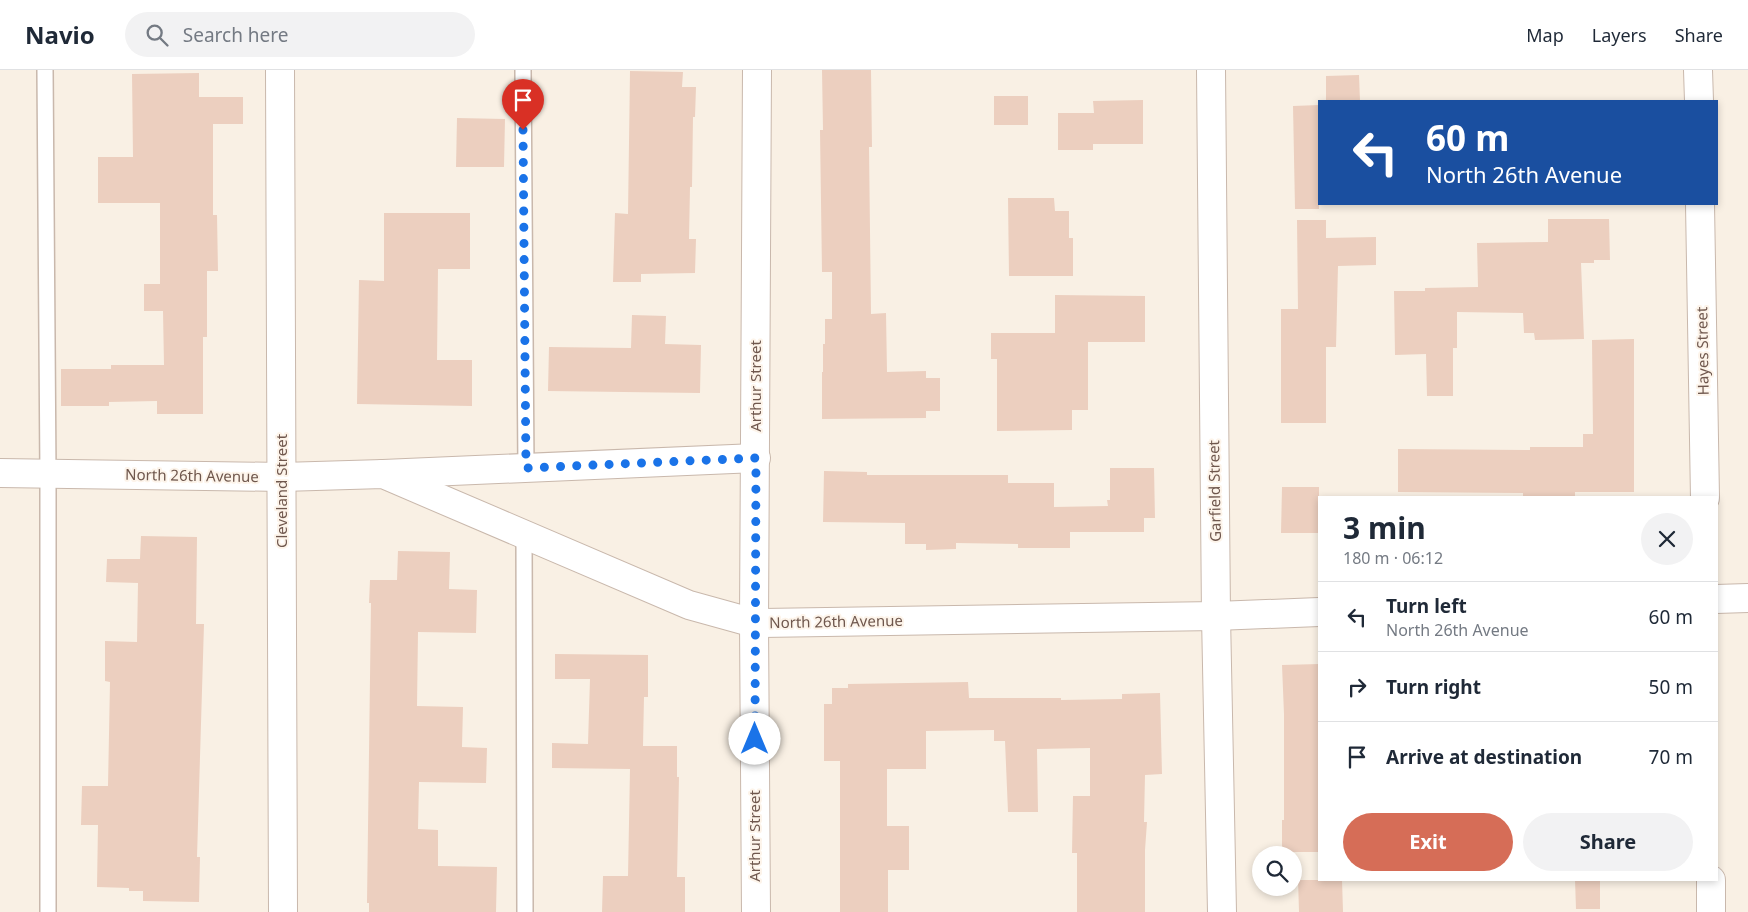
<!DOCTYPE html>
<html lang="en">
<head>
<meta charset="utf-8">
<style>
  :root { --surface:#fff; --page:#f2f2f3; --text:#1f2937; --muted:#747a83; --line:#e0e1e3; --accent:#d66d57 }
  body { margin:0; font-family:"Noto Sans",sans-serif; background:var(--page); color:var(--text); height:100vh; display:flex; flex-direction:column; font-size:19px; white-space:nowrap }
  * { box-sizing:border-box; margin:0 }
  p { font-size:16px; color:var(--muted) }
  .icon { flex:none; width:28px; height:28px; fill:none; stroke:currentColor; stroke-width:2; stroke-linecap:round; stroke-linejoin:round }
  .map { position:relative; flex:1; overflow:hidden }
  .drawer { position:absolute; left:1318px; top:426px; width:400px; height:385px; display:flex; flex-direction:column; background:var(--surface); border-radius:0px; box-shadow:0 2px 8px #0003 }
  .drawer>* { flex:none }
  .hud { position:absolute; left:1318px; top:30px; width:400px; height:105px; border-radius:0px; box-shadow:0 2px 8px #0003; background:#1a4fa0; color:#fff; overflow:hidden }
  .tools { position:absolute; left:1252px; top:776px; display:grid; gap:10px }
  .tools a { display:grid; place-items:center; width:50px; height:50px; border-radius:50%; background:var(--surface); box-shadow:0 2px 8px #0003; font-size:25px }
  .pin { position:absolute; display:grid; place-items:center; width:42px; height:42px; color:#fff; margin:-51px -21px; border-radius:50% 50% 50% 0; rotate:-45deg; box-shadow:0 0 5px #0007 }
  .pin .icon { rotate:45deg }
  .me { position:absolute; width:55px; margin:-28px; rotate:0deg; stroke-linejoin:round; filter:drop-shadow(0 0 4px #0008) }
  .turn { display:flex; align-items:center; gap:18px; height:105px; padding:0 25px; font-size:22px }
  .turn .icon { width:65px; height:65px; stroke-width:2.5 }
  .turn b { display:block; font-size:35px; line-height:42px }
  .round { display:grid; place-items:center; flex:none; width:52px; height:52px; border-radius:26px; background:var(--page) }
  .overview { display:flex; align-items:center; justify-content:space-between; height:85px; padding:0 25px }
  h1 { font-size:30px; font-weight:700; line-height:38px }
  .button { display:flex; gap:10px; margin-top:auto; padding:10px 25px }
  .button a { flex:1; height:58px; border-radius:30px; background:var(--accent); color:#fff; font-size:20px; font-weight:700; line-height:58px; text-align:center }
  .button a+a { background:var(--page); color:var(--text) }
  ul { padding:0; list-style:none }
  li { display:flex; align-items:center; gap:15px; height:70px; padding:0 25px; border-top:1px solid var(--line) }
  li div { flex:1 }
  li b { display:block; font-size:19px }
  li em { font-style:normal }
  header { display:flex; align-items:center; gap:30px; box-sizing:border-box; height:70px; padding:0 25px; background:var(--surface); border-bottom:1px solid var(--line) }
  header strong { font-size:24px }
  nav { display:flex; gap:28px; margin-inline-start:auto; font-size:18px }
  .search { width:350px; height:45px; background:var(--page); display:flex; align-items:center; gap:12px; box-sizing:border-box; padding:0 18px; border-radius:28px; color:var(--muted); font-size:19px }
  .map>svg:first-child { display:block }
  .building { fill:#eccfbf }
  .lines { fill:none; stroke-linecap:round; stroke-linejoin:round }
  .service-casing { stroke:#c9b8ac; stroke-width:18 }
  .minor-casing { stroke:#c9b8ac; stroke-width:30 }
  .tertiary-casing { stroke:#c9b8ac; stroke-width:30 }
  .service { stroke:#fff; stroke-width:15 }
  .minor { stroke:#fff; stroke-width:28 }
  .tertiary { stroke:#fff; stroke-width:28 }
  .route { stroke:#1a73e8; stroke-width:9; stroke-dasharray:0 16.2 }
  .labels { text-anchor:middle; stroke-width:4; stroke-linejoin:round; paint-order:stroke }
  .street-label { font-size:15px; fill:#6f574d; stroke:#fdf4ea }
</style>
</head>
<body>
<header>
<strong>Navio</strong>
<div class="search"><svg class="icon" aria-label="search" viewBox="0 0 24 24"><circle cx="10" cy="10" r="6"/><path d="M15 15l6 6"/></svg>Search here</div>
<nav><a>Map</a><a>Layers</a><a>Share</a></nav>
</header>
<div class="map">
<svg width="1748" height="842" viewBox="0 0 1748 842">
  <rect width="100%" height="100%" fill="#f9f0e4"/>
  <g class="building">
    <path d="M 822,0 L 871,0 L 872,77 L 869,77 L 871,244 L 886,243 L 887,302 L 926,301 L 926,308 L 940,308 L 940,341 L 926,341 L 926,348 L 822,349 L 822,302 L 823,302 L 823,274 L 825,274 L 825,249 L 832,249 L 832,202 L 822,202 L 820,60 L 823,60 Z"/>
    <path d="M 630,1 L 683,2 L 682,17 L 696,17 L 695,47 L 693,47 L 692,117 L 690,117 L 689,169 L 696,169 L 695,203 L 641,204 L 641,212 L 613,212 L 615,143 L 628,144 Z"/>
    <path d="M 199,3 L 199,27 L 243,27 L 243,54 L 213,54 L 213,145 L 217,145 L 218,201 L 207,201 L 207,267 L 203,267 L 203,344 L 157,344 L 157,331 L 109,332 L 109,336 L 61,336 L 61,299 L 111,299 L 111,295 L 164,295 L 163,241 L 144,241 L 144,214 L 160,214 L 160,133 L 98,133 L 98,87 L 133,87 L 132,4 Z"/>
    <path d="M 1359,5 L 1360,31 L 1326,31 L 1326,6 Z"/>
    <rect x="994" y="26" width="34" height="29"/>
    <path d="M 1143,30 L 1143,74 L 1093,74 L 1093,80 L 1058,80 L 1058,43 L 1094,43 L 1093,31 Z"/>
    <path d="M 1319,35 L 1319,139 L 1295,139 L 1293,36 Z"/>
    <path d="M 457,48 L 505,49 L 504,97 L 456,97 Z"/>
    <path d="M 1008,128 L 1054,128 L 1055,141 L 1069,141 L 1069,168 L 1073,168 L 1073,206 L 1009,206 Z"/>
    <path d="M 384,143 L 470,143 L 470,199 L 438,199 L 437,290 L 472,290 L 472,336 L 357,334 L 359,210 L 384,211 Z"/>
    <path d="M 1548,149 L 1609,149 L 1610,190 L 1594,190 L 1594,193 L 1581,193 L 1584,269 L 1535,270 L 1534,263 L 1524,263 L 1523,243 L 1457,242 L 1457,278 L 1453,278 L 1453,326 L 1427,326 L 1426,284 L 1395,285 L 1394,221 L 1425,221 L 1425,218 L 1478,217 L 1477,173 L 1548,172 Z"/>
    <path d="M 1297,150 L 1326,150 L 1326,168 L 1376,167 L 1376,195 L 1338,196 L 1336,277 L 1326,277 L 1326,353 L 1281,353 L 1281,239 L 1298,239 Z"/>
    <path d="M 1055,225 L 1145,226 L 1145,272 L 1088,272 L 1088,340 L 1072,340 L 1072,360 L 997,361 L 997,289 L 991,289 L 991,263 L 1055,263 Z"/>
    <path d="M 632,245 L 666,246 L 665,274 L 701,275 L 700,323 L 548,321 L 549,277 L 631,278 Z"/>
    <path d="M 1634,269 L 1634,422 L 1575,422 L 1575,428 L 1523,428 L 1523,423 L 1398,422 L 1398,379 L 1530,380 L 1530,377 L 1583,377 L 1583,364 L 1593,364 L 1592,270 Z"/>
    <path d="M 1110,398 L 1154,398 L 1155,448 L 1144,448 L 1144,462 L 1070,462 L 1070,478 L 1018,478 L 1018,474 L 956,473 L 956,479 L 926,480 L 926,474 L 905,474 L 905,453 L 823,452 L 824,401 L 867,402 L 867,405 L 1008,405 L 1008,413 L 1054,413 L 1054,437 L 1108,436 L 1107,430 L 1110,430 Z"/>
    <path d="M 1282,417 L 1319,417 L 1319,463 L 1281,463 Z"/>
    <path d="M 141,466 L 197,467 L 196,554 L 204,554 L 197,787 L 200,787 L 199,832 L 143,831 L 143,821 L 129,821 L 129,818 L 97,817 L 98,755 L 81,755 L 82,716 L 108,716 L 110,612 L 105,611 L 105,571 L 137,572 L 138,513 L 106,512 L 107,489 L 140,489 Z"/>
    <path d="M 398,481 L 450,482 L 449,519 L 477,520 L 476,563 L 418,562 L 417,636 L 463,637 L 462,677 L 487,678 L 486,713 L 419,712 L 418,759 L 438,760 L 438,796 L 497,797 L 496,842 L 369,842 L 369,833 L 367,833 L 371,533 L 369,533 L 370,510 L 397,510 Z"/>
    <path d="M 555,584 L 648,585 L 648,627 L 644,627 L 643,676 L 677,676 L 677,707 L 679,707 L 677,807 L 685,807 L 685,842 L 602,842 L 603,806 L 628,806 L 630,699 L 552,698 L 552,673 L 588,674 L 590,609 L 555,609 Z"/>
    <path d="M 1319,594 L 1319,782 L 1282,782 L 1282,750 L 1284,750 L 1284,644 L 1282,595 Z"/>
    <path d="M 968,612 L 969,628 L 1061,628 L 1061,630 L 1122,629 L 1122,624 L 1160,623 L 1162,704 L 1145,705 L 1144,752 L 1147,752 L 1145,780 L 1145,842 L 1077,842 L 1077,783 L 1072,783 L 1073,726 L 1090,726 L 1090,678 L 1037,679 L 1038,742 L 1008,742 L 1005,671 L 994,671 L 994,660 L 926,661 L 926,699 L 887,699 L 887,756 L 909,756 L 909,800 L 888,800 L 888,842 L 840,842 L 840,691 L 824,691 L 824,634 L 832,634 L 832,618 L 848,618 L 848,614 Z"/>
    <path d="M 1298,810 L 1342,810 L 1343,842 L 1299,842 Z"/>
    <path d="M 1575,810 L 1600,810 L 1600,839 L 1576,839 Z"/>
  </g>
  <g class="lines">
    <defs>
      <g id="service">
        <path d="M 45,0 L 48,404 L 48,842"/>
        <path d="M 523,0 L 526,398"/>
        <path d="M 524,464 L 525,842"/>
      </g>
      <g id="minor">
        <path d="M 280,0 L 283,842"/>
        <path d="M 1211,0 L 1216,546 L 1222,842"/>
        <path d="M 1698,0 L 1699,31"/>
        <path d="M 1700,134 L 1705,428"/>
        <path d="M 383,404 L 756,388"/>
        <path d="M 1711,810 L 1711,842"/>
        <path d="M 756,842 L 754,553 L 757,0"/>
      </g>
      <g id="tertiary">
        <path d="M 0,403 L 282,407 L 383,404 L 689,535 L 754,553 L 1216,546 L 1319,542"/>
        <path d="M 1716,529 L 1748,528"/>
      </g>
    </defs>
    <use href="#service" class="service-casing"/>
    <use href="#minor" class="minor-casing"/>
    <use href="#tertiary" class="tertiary-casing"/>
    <use href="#service" class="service"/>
    <use href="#minor" class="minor"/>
    <use href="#tertiary" class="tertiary"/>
  </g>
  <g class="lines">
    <path class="route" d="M 523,60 L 526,398 L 756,388 L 755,669"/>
  </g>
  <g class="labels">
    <g class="street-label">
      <text transform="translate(1703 281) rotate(-91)" y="5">Hayes Street</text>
      <text transform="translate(756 316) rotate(-90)" y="5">Arthur Street</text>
      <text transform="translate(192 406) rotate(1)" y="5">North 26th Avenue</text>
      <text transform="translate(282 421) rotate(-90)" y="5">Cleveland Street</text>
      <text transform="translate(1215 421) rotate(-91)" y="5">Garfield Street</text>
      <text transform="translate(836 552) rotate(-1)" y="5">North 26th Avenue</text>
      <text transform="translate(755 766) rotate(-90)" y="5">Arthur Street</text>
    </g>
  </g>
</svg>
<div class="tools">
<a><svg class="icon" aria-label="search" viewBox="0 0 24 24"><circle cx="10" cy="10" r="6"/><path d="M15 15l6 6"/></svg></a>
</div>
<div class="pin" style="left:523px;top:60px;background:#d93025"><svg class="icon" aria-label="arrive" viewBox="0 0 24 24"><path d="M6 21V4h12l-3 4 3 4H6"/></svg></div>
<svg class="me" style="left:755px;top:669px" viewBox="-20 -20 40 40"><circle r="19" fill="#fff"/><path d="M0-13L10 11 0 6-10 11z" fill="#1a73e8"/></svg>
<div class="hud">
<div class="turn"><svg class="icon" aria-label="left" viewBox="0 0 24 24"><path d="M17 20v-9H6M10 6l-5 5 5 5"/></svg><div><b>60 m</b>North 26th Avenue</div></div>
</div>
<section class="drawer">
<div class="overview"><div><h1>3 min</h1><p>180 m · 06:12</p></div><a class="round"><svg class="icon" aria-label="close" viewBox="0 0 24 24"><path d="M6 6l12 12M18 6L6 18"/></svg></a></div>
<ul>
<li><svg class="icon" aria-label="left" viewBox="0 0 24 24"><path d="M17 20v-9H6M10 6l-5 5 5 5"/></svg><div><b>Turn left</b><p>North 26th Avenue</p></div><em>60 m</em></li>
<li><svg class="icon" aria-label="right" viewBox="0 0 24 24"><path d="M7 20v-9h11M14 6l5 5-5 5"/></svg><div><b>Turn right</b></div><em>50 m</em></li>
<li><svg class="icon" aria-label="arrive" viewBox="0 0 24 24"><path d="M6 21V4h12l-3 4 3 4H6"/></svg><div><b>Arrive at destination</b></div><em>70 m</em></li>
</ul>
<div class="button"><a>Exit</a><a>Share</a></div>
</section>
</div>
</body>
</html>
